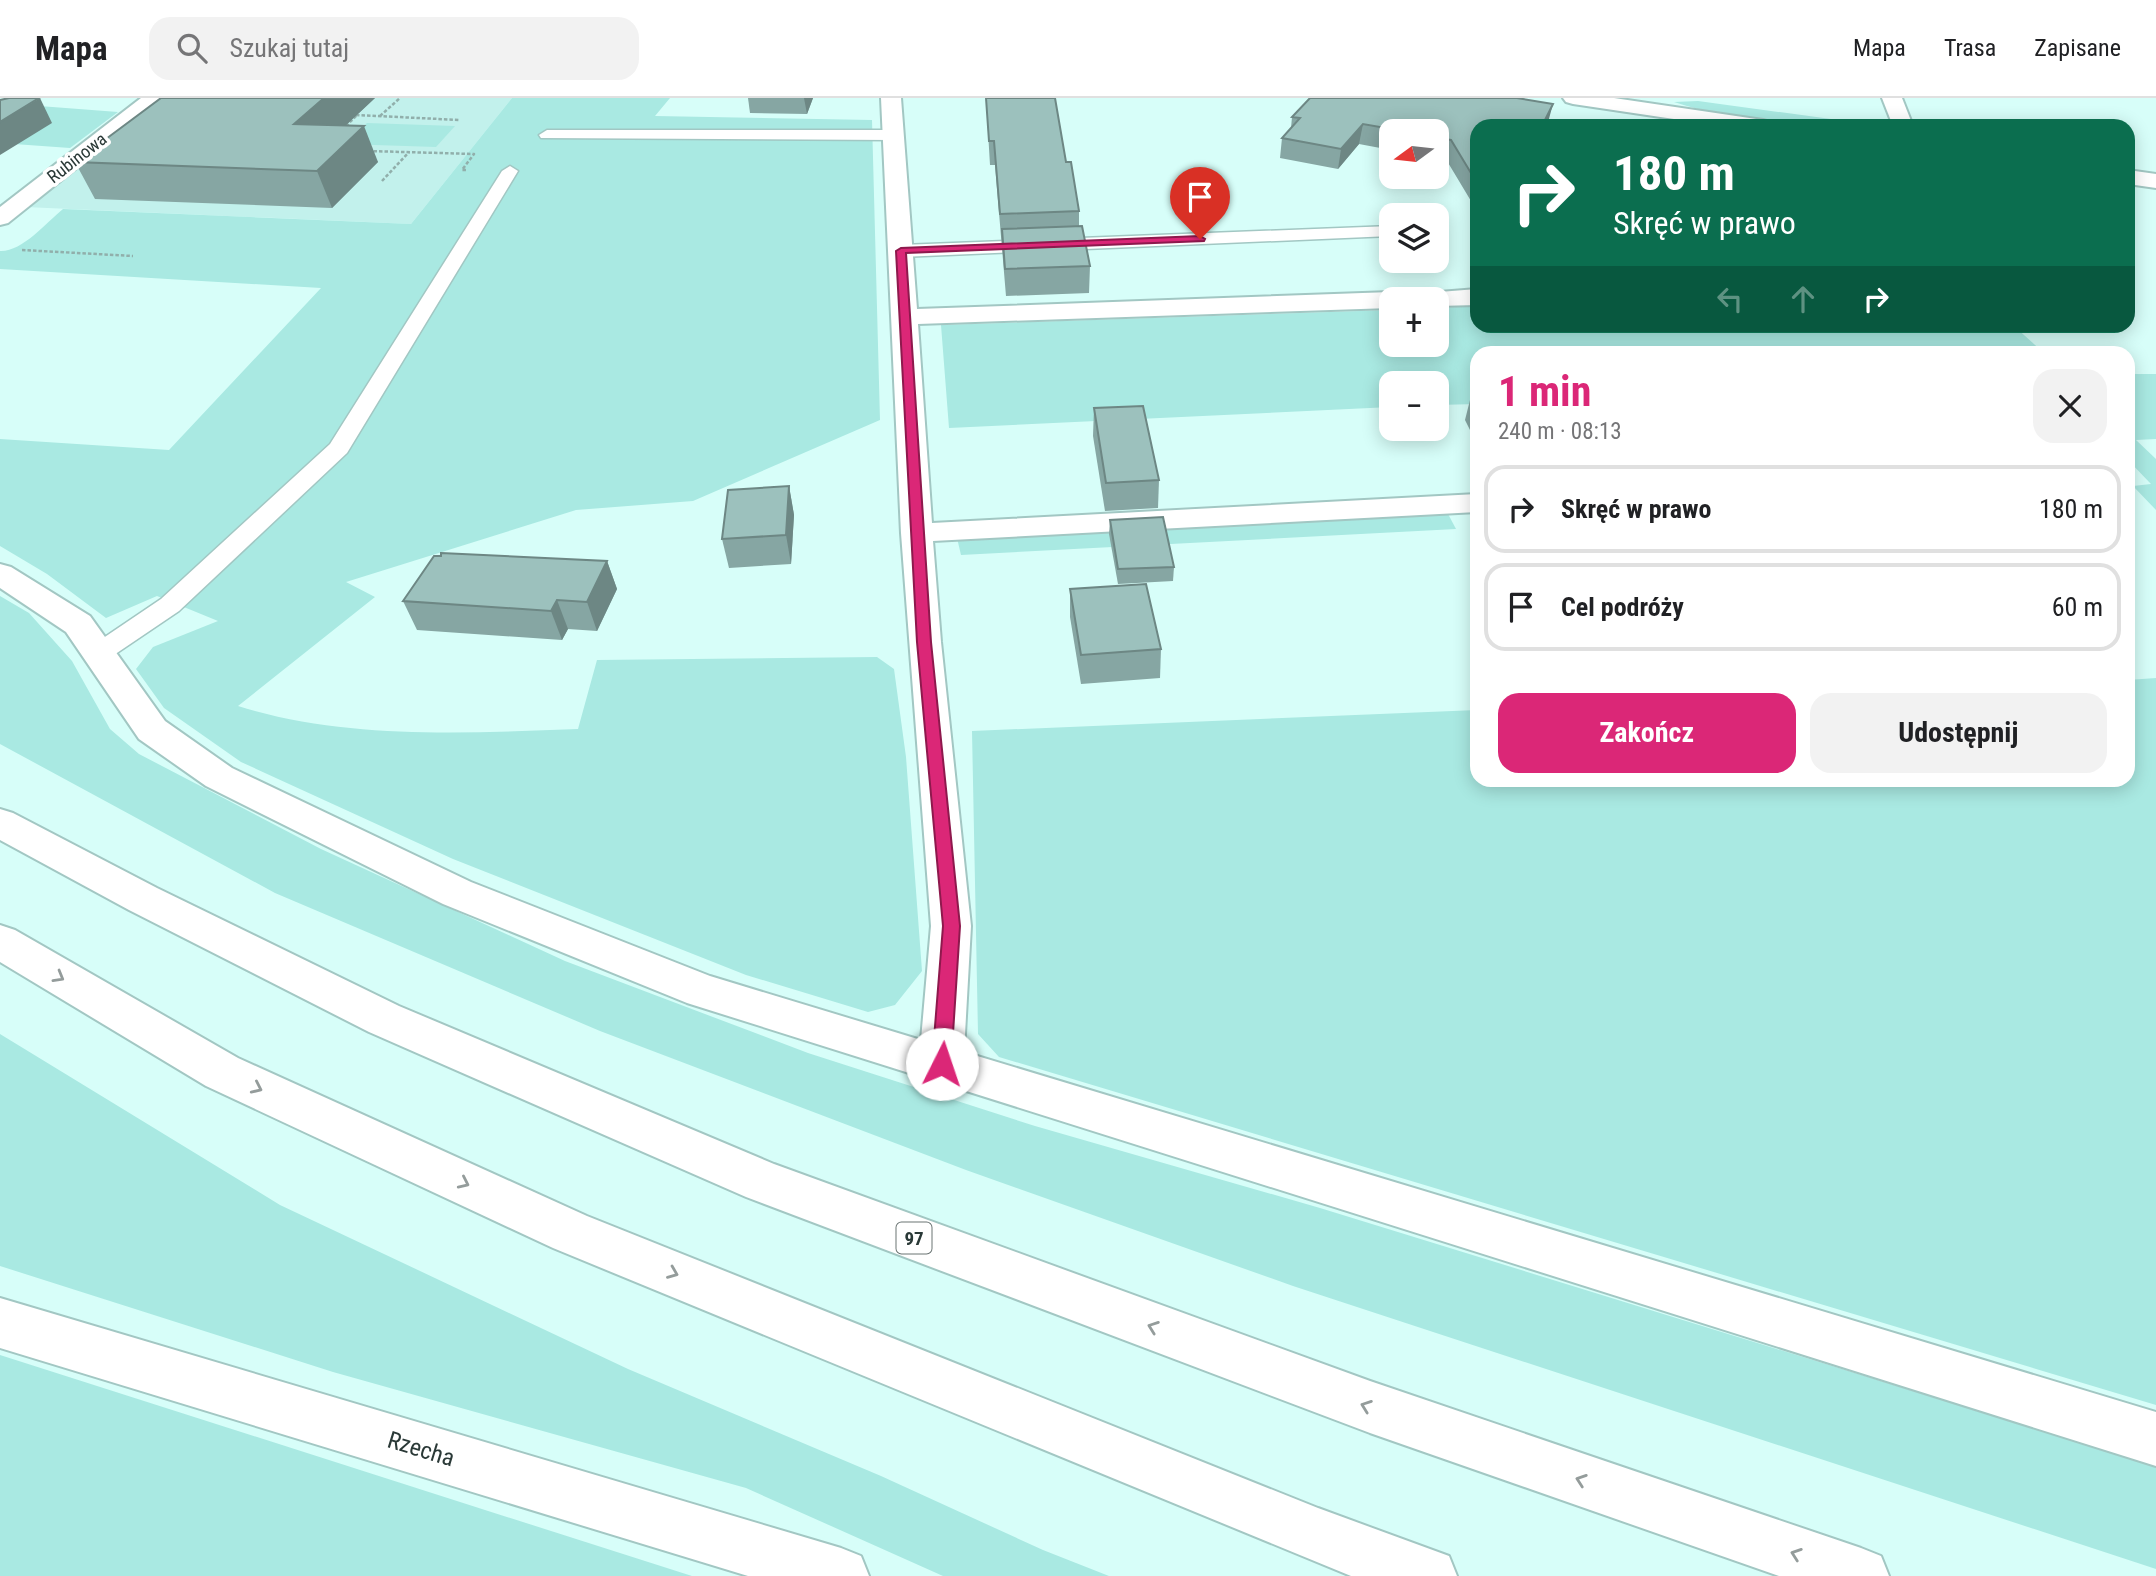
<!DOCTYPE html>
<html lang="pl">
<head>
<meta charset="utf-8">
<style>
  :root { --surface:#fff; --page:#f2f2f2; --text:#202124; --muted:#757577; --line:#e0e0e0; --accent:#db2777 }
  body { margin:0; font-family:"Roboto Condensed",sans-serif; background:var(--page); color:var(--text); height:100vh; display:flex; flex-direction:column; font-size:26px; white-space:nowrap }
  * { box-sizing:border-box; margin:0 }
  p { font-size:23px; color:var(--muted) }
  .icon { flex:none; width:38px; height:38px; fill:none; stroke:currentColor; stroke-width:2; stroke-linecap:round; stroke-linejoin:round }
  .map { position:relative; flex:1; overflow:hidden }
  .details { position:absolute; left:1470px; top:248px; width:665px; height:441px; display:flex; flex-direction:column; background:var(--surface); border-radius:21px; box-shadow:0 4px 18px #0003 }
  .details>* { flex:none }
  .hud { position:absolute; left:1470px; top:21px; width:665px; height:214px; border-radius:21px; box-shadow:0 4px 18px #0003; background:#0b6e4f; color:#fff; overflow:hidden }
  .needle { width:46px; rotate:255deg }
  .buttons { position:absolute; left:1379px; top:21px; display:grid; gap:14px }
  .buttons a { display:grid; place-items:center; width:70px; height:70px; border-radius:14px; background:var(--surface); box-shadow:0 4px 18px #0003; font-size:35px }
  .pin { position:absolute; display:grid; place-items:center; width:60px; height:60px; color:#fff; margin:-72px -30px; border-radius:50% 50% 50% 0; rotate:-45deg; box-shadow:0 0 7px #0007 }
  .pin .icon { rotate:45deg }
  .me { position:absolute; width:77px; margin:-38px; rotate:4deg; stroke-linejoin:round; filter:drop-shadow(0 0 5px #0008) }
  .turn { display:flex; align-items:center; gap:24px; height:147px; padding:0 28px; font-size:32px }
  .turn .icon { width:91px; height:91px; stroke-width:2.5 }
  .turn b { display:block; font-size:49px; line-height:60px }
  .lanes { display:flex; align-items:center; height:66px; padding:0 28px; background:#0003; justify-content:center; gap:35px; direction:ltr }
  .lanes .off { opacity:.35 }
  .round { display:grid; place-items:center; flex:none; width:74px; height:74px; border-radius:21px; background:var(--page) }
  .summary { display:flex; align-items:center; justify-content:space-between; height:119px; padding:0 28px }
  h1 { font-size:42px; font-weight:700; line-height:52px; color:var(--accent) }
  .primary-button { display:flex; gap:14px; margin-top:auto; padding:14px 28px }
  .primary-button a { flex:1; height:80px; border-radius:21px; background:var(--accent); color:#fff; font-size:28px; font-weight:700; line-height:80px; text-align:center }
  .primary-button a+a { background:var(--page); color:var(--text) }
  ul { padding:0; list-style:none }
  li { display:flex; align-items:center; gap:21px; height:88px; margin:0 14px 10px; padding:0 14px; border:4px solid var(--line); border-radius:21px }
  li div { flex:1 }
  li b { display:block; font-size:26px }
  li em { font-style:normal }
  header { display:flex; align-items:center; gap:42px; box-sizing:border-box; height:98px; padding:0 35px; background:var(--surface); border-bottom:2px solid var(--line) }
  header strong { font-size:33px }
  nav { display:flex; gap:38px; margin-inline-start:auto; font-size:24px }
  .search { width:490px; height:63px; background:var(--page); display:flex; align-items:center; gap:18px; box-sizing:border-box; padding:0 24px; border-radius:21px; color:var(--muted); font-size:26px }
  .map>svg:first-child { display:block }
  .built { fill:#c2f1ec }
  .green { fill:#a9e9e2 }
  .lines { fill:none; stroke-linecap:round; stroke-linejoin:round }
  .lane-casing { stroke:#a2c7c3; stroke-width:3 }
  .street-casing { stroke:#a2c7c3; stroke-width:4 }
  .secondary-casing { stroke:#a2c7c3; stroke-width:4 }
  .primary-casing { stroke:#a2c7c3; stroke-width:4 }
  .path { stroke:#91afab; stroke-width:2.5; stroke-dasharray:3.5 2; stroke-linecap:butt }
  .lane { fill:#fff; fill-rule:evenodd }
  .street { fill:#fff; fill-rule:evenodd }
  .secondary { fill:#fff; fill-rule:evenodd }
  .primary { fill:#fff; fill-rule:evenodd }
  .wall { fill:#86a6a3 }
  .shaded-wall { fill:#6d8784 }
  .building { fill:#9cc1bd; stroke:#6d8784; stroke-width:2 }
  .oneway { stroke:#949c9b }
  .route { fill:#db2777; stroke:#8e194d; stroke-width:2 }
  .labels { text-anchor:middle; stroke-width:7; stroke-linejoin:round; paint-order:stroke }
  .far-street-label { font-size:18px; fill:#2a3937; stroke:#fff }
  .shield { fill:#fff; stroke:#6a7473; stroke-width:2 }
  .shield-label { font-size:19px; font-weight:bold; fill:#2a3937 }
  .near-street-label { font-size:24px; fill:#2a3937; stroke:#fff }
</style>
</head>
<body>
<header>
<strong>Mapa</strong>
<div class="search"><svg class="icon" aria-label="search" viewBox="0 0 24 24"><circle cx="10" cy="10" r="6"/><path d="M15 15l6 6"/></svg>Szukaj tutaj</div>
<nav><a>Mapa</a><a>Trasa</a><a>Zapisane</a></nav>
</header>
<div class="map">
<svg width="2156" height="1478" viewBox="0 0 2156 1478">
  <rect width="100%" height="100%" fill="#d7fef9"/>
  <path class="built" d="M 172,0 L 512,0 L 411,126 L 25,109 Z"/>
  <g class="green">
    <path d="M 512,0 L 670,0 L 655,18 L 872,22 L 880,322 L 693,403 L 576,412 L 346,484 L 375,499 L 238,608 C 347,642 466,635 578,631 L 597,562 L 877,559 L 894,571 L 906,659 L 922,873 L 895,907 L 868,914 L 746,877 L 453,761 L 241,664 L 164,610 L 136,571 L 153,549 L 218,523 L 157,498 L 106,520 L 47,476 L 0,448 L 0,341 L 169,352 L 321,190 L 0,171 L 0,153 C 22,154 46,125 63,111 L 411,126 Z"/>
    <path d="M 1698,3 L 1882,28 C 1817,28 1736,25 1674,4 Z"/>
    <path d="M 0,5 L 118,14 L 70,50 L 0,45 Z"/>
    <path d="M 367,25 L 455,28 L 436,49 L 344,46 Z"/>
    <path d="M 1477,208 L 1477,228 L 2014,228 L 2044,255 L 1477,256 L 1477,306 L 1437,307 L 1437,285 L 1391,285 L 1391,309 L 949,330 L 941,227 L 1391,212 L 1391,247 L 1437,247 L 1437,210 Z"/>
    <path d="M 2128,276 L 2156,276 L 2156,341 L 2136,342 L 2156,361 L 2156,412 L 2133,388 L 2151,386 L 2128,362 Z"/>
    <path d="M 1447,414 L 1456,431 L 961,457 L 957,440 Z"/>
    <path d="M 0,498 L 29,515 L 72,563 L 110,631 L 139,656 L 321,751 L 565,863 L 808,955 L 1035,1028 L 1320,1110 L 2156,1368 L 2156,1471 L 1293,1188 L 966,1072 L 600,933 L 275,795 L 0,646 Z"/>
    <path d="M 2156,580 L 2156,1307 L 999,959 L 978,936 L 972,633 L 1477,612 L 1477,682 L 2128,682 L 2128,582 Z"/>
    <path d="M 0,936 L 280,1107 L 628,1271 L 881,1378 L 1043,1452 L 1109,1478 L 943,1478 L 746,1390 L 333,1274 L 0,1168 Z"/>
    <path d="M 0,1257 L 692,1478 L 0,1478 Z"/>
  </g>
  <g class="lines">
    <defs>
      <g id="lane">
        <path d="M 547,32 L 893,32 L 901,37 L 893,42 L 541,40 L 539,37 Z"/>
        <path d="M 510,68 L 518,73 L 347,355 L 179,513 L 108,561 L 99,564 L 90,561 L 86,555 L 90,549 L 161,501 L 330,346 L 502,73 Z"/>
        <path d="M 1391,128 L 1391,138 L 901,159 L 892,153 L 901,147 Z"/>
      </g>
      <g id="street">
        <path d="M 141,0 L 164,0 L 8,125 L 0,127 L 0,109 Z"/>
        <path d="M 881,0 L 901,0 L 917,211 L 1391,194 L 1400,197 L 1403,201 L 1391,201 L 1391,210 L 918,226 L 932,425 L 1477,396 L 1477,414 L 933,443 L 941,544 L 971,828 L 964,954 L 2156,1314 L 2156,1368 L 687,905 L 443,806 L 206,688 L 139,641 L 66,534 L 0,490 L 0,466 L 11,469 L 90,518 L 165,623 L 232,670 L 471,784 L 710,878 L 921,942 L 931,828 L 901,435 Z"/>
        <path d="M 1882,0 L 1902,0 L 1913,28 L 1893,28 Z"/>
        <path d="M 1477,191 L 1477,207 L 1437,208 L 1437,201 L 1410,201 L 1414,196 Z"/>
        <path d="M 0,1200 L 841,1450 L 861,1458 L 869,1478 L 748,1478 L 0,1250 Z"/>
      </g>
      <g id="secondary">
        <path d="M 1563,0 L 1614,0 L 1763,22 L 1770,24 L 1773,28 L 1721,28 L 1573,6 L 1566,4 Z"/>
        <path d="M 2128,72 L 2156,76 L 2156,90 L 2128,86 Z"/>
      </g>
      <g id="primary">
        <path d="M 0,711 L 13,715 L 157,790 L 399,908 L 774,1066 L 1370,1283 L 1861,1450 L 1881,1458 L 1889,1478 L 1779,1478 L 1370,1335 L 746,1099 L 369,934 L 129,812 L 0,742 Z"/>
        <path d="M 0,827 L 15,832 L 238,960 L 587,1118 L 1318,1410 L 1449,1458 L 1457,1478 L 1351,1478 L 553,1150 L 206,988 L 0,864 Z"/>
      </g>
    </defs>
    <use href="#lane" class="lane-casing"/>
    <use href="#street" class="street-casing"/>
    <use href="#secondary" class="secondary-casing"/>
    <use href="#primary" class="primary-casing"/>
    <g class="path">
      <path d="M 356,17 L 460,22"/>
      <path d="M 380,18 L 400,0"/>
      <path d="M 342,32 L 357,17"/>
      <path d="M 368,53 L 474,56 L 462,72 L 466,72"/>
      <path d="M 382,83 L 409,54"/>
      <path d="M 22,152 L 133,158"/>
    </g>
    <use href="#lane" class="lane"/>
    <use href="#street" class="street"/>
    <use href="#secondary" class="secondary"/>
    <use href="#primary" class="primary"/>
  </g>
  <g class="wall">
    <path d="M 161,0 L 375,0 L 345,28 L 378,64 L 332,110 L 95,101 L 75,64 Z"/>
    <path d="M 748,0 L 813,0 L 807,16 L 750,15 Z"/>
    <path d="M 986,0 L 1066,64 L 1079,113 L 1079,128 L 1090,168 L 1089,195 L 1006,198 L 995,67 L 990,67 Z"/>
    <path d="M 1292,19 L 1548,26 L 1547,28 L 1477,28 L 1477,113 L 1447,63 L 1437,61 L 1437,33 L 1391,33 L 1391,52 L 1359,46 L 1338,71 L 1280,60 L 1282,40 L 1291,30 Z"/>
    <path d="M 1472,294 L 1477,294 L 1477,346 L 1465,322 Z"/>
    <path d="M 1094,310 L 1159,382 L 1158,410 L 1105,413 L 1093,338 Z"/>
    <path d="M 789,388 L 794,417 L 791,466 L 729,470 L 722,441 Z"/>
    <path d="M 1110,422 L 1174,469 L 1173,483 L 1118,486 L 1109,436 Z"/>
    <path d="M 607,463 L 617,491 L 597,533 L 568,531 L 562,542 L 417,532 L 403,503 Z"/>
    <path d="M 1070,491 L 1161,551 L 1160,580 L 1081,586 L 1070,519 Z"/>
  </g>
  <g class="shaded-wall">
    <path d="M 40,0 L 52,25 L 0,57 L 0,24 Z"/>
    <path d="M 324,0 L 375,0 L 309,62 L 294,26 Z"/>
    <path d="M 804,0 L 813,0 L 807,16 Z"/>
    <path d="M 1553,6 L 1547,28 L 1542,28 Z"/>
    <path d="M 1363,26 L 1359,46 L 1338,71 L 1341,51 Z"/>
    <path d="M 364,28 L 378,64 L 332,110 L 317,73 Z"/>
    <path d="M 789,388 L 794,417 L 791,466 L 786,437 Z"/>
    <path d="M 607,463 L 617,491 L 597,533 L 587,504 Z"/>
    <path d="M 557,502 L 568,531 L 562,542 L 551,513 Z"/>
  </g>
  <g class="building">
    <path d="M 9,0 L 39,0 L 0,24 L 0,2 Z"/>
    <path d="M 161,0 L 324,0 L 294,26 L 364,28 L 317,73 L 75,64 Z"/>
    <path d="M 986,0 L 1055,0 L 1066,64 L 1071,64 L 1079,113 L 1000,116 L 994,43 L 989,43 Z"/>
    <path d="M 1310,0 L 1517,0 L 1553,6 L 1542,28 L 1477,28 L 1477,85 L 1451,42 L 1437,40 L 1437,33 L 1403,33 L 1363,26 L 1341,51 L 1282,40 L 1300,20 L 1292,19 Z"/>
    <path d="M 1082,128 L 1090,168 L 1005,171 L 1002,131 Z"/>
    <path d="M 1472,294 L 1477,294 L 1477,304 Z"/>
    <path d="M 1143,308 L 1159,382 L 1106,385 L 1094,310 Z"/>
    <path d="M 789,388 L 786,437 L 722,441 L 728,392 Z"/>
    <path d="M 1163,419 L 1174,469 L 1118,471 L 1110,422 Z"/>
    <path d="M 441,455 L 607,463 L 587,504 L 557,502 L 551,513 L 403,503 L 434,458 L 441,458 Z"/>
    <path d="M 1146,486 L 1161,551 L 1081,557 L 1070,491 Z"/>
  </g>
  <defs><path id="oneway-chevron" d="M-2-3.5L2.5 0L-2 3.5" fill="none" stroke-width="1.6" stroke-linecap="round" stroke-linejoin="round" transform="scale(1.75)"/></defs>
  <g class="oneway">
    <use href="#oneway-chevron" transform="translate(59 879) rotate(30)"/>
    <use href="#oneway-chevron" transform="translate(257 990) rotate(25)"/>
    <use href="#oneway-chevron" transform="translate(464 1085) rotate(25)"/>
    <use href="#oneway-chevron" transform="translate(673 1175) rotate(22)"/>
    <use href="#oneway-chevron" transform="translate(1153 1229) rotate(-160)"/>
    <use href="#oneway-chevron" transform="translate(1366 1308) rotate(-160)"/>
    <use href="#oneway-chevron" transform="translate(1581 1382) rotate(-161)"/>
    <use href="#oneway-chevron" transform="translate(1796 1456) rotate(-161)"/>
  </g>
  <path class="route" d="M 1200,138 L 1205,141 L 1204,143 L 906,155 L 931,544 L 960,828 L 951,966 L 948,972 L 942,974 L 935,972 L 932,966 L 943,828 L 917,544 L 896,153 L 901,150 Z"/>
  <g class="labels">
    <g class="far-street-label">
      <text transform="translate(77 60) rotate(-38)" y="6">Rubinowa</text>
    </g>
    <rect class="shield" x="896.5" y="1124.5" width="35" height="31" rx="5"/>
    <g class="shield-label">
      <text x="914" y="1147">97</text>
    </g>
    <g class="near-street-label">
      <text transform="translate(421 1351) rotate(17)" y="8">Rzecha</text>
    </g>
  </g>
</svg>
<div class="buttons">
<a><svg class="needle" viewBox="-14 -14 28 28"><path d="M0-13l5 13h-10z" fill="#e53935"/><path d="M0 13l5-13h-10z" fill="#757577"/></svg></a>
<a><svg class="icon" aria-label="layers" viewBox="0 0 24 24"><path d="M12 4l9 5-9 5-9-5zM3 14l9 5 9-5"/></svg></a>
<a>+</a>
<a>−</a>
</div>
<div class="pin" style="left:1200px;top:141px;background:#d93025"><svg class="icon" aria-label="arrive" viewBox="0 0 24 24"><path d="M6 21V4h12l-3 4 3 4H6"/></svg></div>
<svg class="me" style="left:942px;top:966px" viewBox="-20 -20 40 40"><circle r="19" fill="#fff"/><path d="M0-13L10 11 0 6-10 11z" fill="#db2777"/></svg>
<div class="hud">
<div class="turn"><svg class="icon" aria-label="right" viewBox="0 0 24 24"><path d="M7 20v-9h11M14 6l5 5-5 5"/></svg><div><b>180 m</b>Skręć w prawo</div></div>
<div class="lanes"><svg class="icon off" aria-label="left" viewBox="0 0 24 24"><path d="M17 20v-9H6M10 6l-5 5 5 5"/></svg><svg class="icon off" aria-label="ahead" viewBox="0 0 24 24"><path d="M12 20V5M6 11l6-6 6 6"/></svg><svg class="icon" aria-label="right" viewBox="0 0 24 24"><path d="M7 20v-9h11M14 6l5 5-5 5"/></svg></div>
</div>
<section class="details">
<div class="summary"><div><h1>1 min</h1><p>240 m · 08:13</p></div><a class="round"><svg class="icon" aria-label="close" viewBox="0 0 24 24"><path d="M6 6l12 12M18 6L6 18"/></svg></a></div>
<ul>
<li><svg class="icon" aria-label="right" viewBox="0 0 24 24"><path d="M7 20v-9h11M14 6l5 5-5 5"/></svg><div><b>Skręć w prawo</b></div><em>180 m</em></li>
<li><svg class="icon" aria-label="arrive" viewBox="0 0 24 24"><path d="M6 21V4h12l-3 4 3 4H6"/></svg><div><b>Cel podróży</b></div><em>60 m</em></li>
</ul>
<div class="primary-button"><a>Zakończ</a><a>Udostępnij</a></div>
</section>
</div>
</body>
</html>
